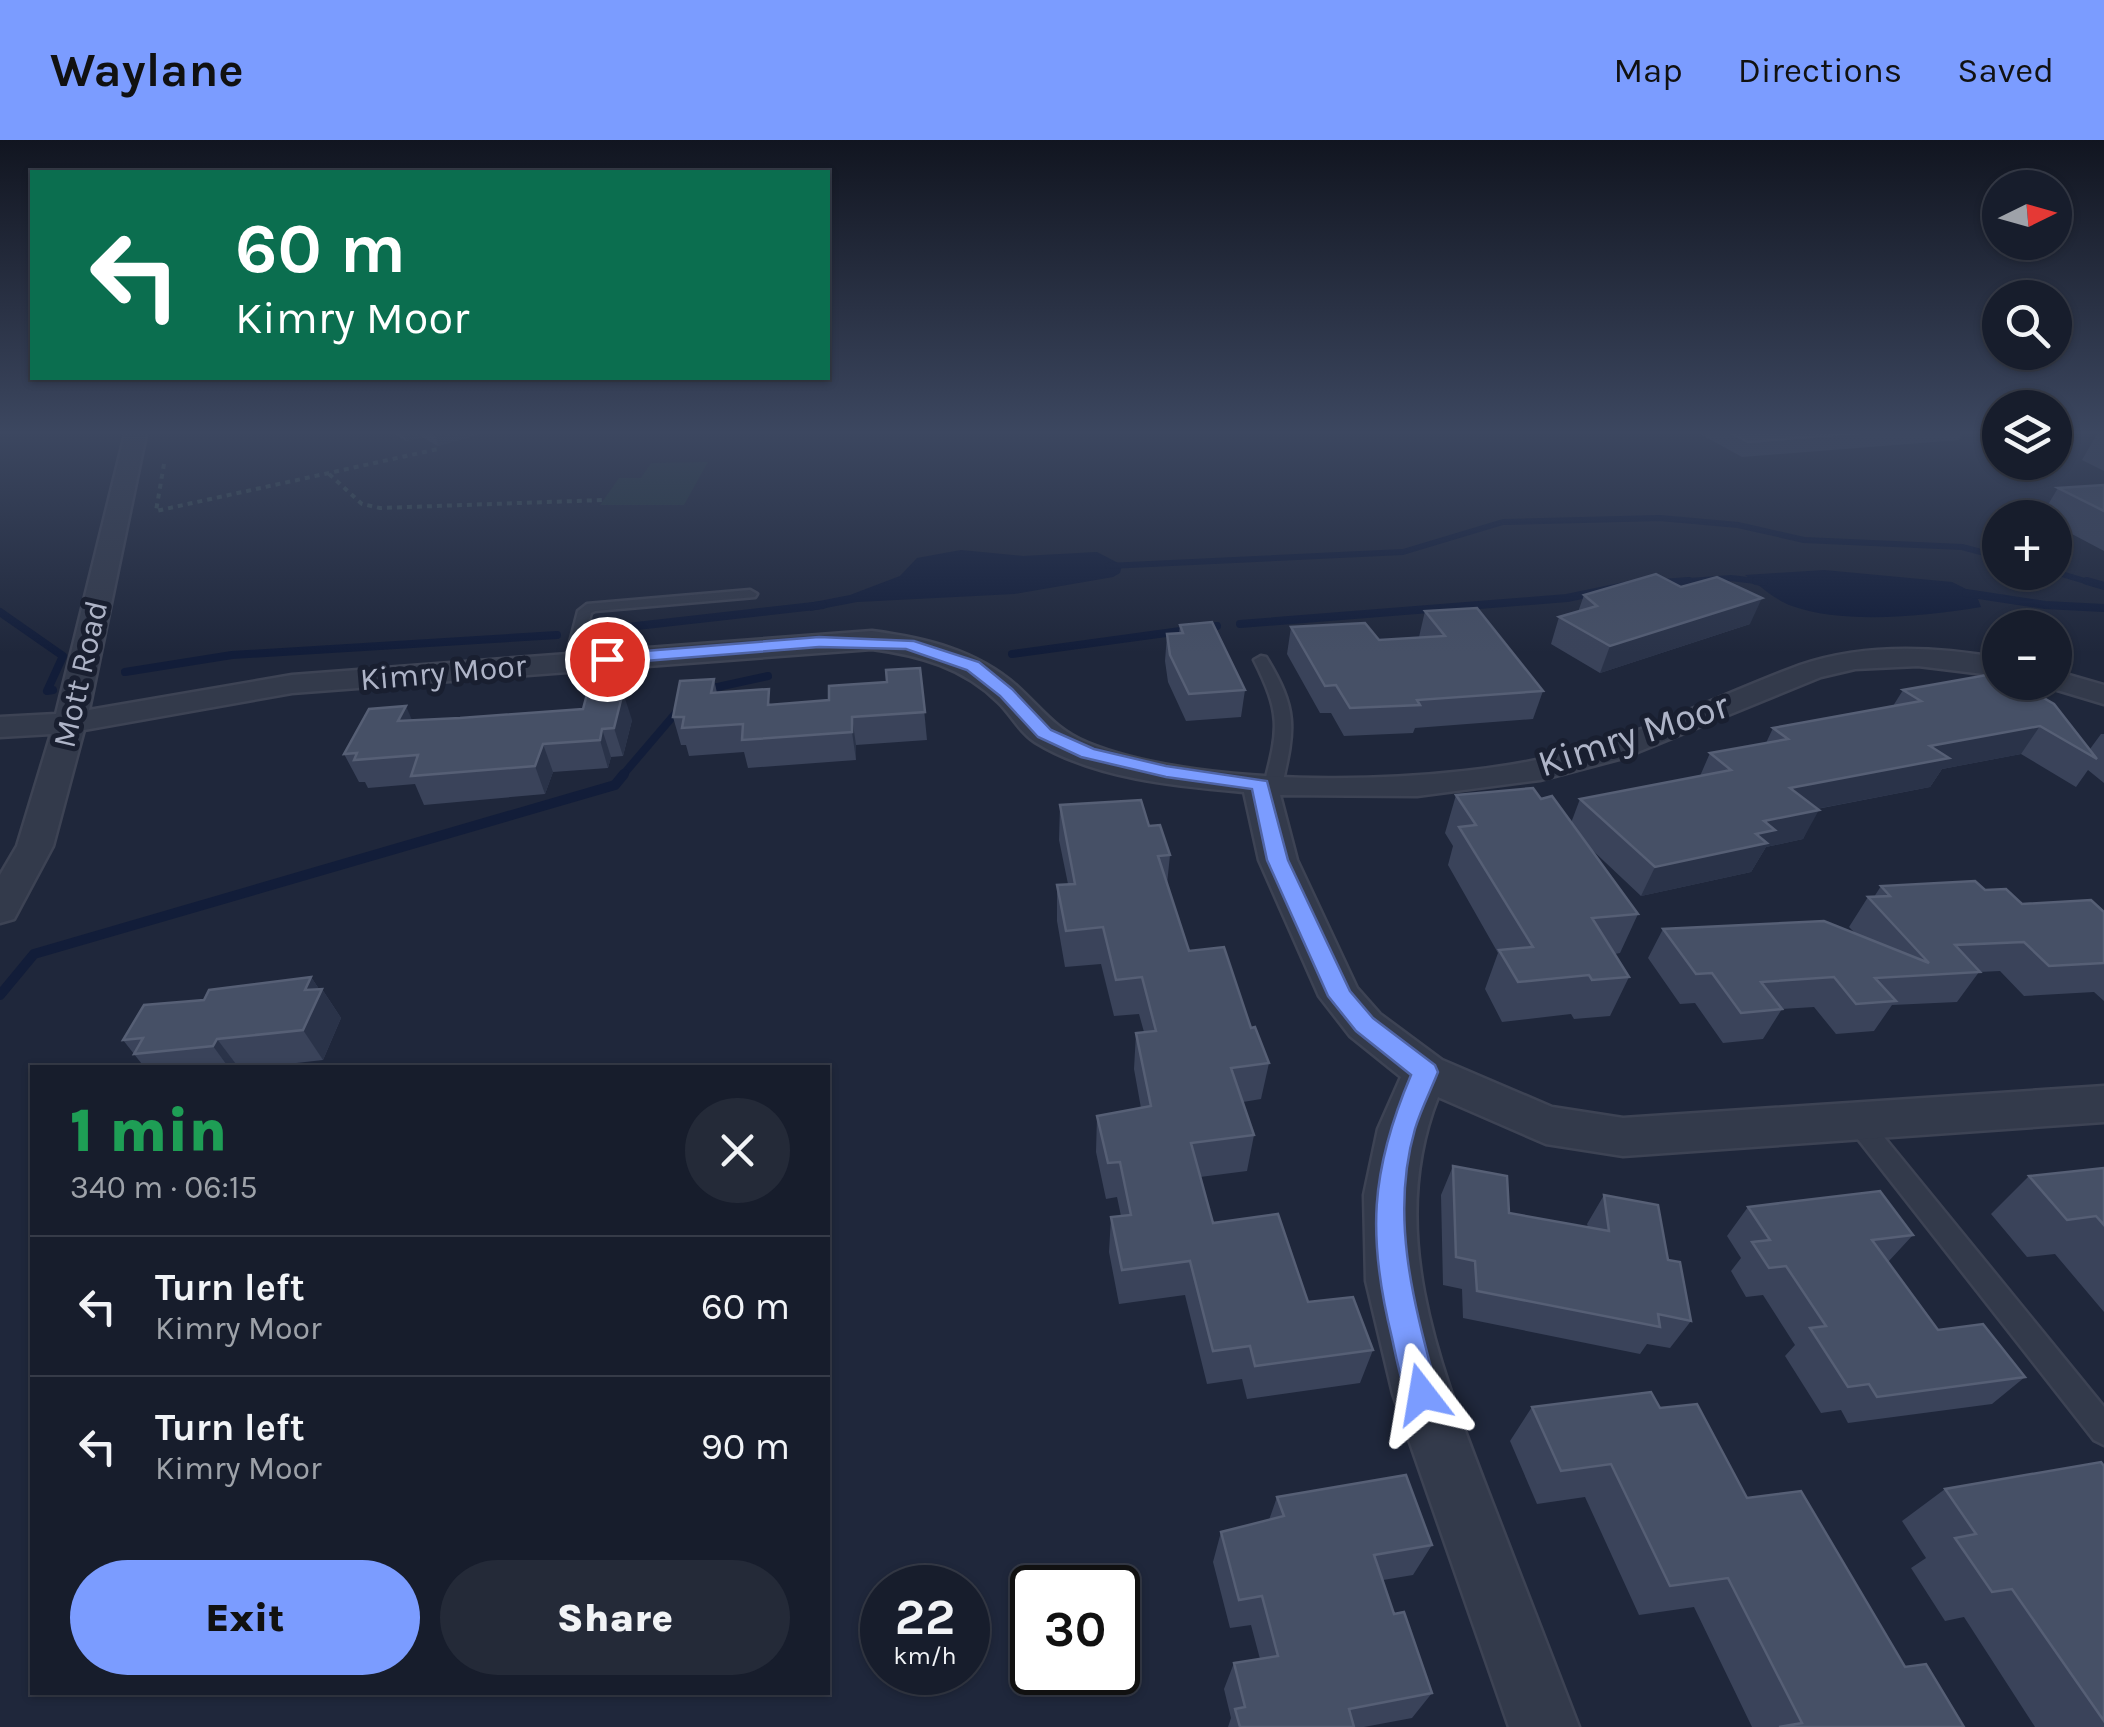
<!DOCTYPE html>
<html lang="en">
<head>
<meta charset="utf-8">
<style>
  :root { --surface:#171d2c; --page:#242a38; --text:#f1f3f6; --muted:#9ea2a9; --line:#363b48; --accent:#7b9cff }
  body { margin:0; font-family:Karla,sans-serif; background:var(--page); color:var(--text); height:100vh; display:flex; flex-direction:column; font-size:38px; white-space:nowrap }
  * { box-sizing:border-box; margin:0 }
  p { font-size:32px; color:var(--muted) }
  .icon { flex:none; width:55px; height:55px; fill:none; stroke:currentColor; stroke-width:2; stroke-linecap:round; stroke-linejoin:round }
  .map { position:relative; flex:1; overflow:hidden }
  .side { position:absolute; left:30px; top:925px; width:800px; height:630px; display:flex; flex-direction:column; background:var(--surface); border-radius:0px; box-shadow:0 2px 8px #0004,0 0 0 2px var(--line) }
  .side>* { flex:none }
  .banner { position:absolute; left:30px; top:30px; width:800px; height:210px; border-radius:0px; box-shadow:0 2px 8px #0004,0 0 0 2px var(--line); background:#0b6e4f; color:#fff; overflow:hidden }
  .needle { width:65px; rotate:85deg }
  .controls { position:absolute; left:1982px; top:30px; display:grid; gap:20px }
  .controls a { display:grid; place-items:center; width:90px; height:90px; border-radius:50%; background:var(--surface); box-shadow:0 2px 8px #0004,0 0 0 2px var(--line); font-size:50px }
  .speed { position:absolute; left:860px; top:1425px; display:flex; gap:20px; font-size:50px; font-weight:700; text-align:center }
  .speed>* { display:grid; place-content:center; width:130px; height:130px; border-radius:50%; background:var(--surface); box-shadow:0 2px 8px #0004,0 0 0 2px var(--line); line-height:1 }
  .speed small { font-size:25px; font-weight:400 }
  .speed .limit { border:5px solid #111; border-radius:15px; background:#fff; color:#111 }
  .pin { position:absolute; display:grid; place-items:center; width:85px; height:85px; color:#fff; margin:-42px; border:5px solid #fff; border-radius:50%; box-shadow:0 2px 10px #0007 }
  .me { position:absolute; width:110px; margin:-55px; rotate:346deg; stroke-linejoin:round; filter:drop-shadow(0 0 8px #0008) }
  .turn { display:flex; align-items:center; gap:35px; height:210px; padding:0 40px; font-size:45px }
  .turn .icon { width:130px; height:130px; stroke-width:2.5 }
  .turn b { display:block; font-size:70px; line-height:85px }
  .round { display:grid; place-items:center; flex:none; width:105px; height:105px; border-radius:52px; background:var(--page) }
  .overview { display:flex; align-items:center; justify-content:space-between; height:170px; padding:0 40px }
  h1 { font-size:60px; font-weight:800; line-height:75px; color:#1e9e55 }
  .button { display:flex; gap:20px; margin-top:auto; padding:20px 40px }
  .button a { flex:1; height:115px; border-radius:60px; background:var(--accent); color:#111; font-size:40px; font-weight:800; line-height:115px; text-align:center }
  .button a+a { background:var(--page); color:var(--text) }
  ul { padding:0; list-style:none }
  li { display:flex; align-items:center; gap:30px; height:140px; padding:0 40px; border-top:2px solid var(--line) }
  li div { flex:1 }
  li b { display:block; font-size:38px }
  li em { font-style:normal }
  header { display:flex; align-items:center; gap:60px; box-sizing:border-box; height:140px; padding:0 50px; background:var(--accent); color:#111 }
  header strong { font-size:48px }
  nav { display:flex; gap:55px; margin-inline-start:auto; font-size:35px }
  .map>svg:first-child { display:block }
  .green { fill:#21353c }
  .water { fill:#121d39 }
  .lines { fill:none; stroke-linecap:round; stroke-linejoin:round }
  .stream-far2 { stroke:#121d39; stroke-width:6 }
  .stream-far1 { stroke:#121d39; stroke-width:8 }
  .stream { stroke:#121d39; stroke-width:10 }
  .service-casing { stroke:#3d4354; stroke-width:5 }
  .minor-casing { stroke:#3d4354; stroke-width:5 }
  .path { stroke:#3a4f54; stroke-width:4; stroke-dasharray:5 5; stroke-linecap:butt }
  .service { fill:#333a4b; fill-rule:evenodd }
  .minor { fill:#333a4b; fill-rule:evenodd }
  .wall { fill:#3a435a }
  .shaded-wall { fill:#2a3349 }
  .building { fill:#465066; stroke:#565f75; stroke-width:2.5 }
  .route { fill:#7b9cff; stroke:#5065a6; stroke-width:2.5 }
  .labels { text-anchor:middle; stroke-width:10; stroke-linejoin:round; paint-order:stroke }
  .far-street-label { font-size:32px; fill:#aeb4c7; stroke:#191f30 }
  .street-label { font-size:38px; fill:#aeb4c7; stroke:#191f30 }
</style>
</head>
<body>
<header>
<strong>Waylane</strong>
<nav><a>Map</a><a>Directions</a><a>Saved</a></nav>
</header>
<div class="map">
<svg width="2104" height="1587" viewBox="0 0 2104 1587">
  <rect width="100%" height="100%" fill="#1f273b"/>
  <path class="green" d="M 708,322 L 684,365 L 600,365 L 619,338 L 641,338 L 651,323 Z"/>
  <g class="water">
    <path d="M 961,410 L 1023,416 L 1097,412 L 1122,425 L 1120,433 L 1113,437 L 1014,454 L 857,462 L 810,471 L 809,463 L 850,455 L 900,436 L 917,418 Z"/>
    <path d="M 1824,430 L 1952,442 L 1976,454 L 1981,467 C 1926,476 1845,485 1792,466 C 1775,460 1759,445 1745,435 Z"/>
  </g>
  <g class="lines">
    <g class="stream-far2">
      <path d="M 1108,426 L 1403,412 L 1503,382 L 1660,378 L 1738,385 L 1804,400 L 1962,407 L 2000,417"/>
      <path d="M 2055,432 L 2095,444"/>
      <path d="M 1662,443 L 1731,438 L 1764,442"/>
    </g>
    <g class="stream-far1">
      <path d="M 1756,441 L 1764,442"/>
      <path d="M 2087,441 L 2104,446"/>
      <path d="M 1662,443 L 1689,441"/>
      <path d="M 1966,453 L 2045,465 L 2104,468"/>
      <path d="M 0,472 L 63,516 L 47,551 L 53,550"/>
      <path d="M 1240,484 L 1567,458 L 1625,446"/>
      <path d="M 601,490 L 823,465"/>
      <path d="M 1012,514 L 1217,486"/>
      <path d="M 125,532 L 232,515 L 557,495"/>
      <path d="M 704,550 L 768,536"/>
      <path d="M 622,636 L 680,568"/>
    </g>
    <path class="stream" d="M 0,855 L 34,814 L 615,645 L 624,634"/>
    <defs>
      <g id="service">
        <path d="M 750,450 L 757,454 L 755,457 L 595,471 L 591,473 L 579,522 L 572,526 L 565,522 L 578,471 L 587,464 Z"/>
        <path d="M 1261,516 L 1266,517 C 1298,569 1295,588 1282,645 L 1273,650 L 1264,645 C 1279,588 1281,574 1254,520 Z"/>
        <path d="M 1858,973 L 1866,975 L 2104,1267 L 2104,1305 L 2094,1300 L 1850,989 L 1846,982 L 1850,975 Z"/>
      </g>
      <g id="minor">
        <path d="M 126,290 L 147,290 L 89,570 L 292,535 L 872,491 C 925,498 977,510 1018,547 C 1042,569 1056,590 1088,603 C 1206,651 1451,646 1574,611 C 1652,590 1725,553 1800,525 C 1865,503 1934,506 2000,518 L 2000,536 L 1918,526 L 1855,529 L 1821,537 L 1623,618 L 1540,640 L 1417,656 L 1280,655 L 1297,720 L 1357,848 L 1380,874 L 1442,920 L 1552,967 L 1623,978 L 2104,946 L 2104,982 L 1623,1016 L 1546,1004 L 1438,957 C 1383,1096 1444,1236 1494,1367 C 1522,1440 1551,1514 1579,1587 L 1509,1587 L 1393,1254 L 1366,1141 L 1364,1055 L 1378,989 L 1401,937 L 1350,896 L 1319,856 L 1259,720 L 1244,652 C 1176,646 1095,639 1035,602 C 1019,592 1011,574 998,562 C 964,528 919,515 872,509 L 292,553 L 84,590 L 53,706 L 14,779 L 0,783 L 0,735 L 17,706 L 51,594 L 0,597 L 0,577 L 56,574 Z"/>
        <path d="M 2055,531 L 2104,545 L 2104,564 L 2044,546 L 2041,542 L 2055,542 Z"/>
      </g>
    </defs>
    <use href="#service" class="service-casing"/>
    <use href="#minor" class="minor-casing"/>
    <g class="path">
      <path d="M 164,324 L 156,371 L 438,309"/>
      <path d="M 329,334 L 362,364 L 380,368 L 604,360"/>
    </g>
    <use href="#service" class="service"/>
    <use href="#minor" class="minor"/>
  </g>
  <g class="wall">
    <path d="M 388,290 L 495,290 L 438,306 L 422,297 L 406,301 Z"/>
    <path d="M 1693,290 L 1964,290 L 1959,300 L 1742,317 Z"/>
    <path d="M 2091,290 L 2104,290 L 2104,331 L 2082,320 L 2097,294 Z"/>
    <path d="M 2104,345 L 2104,411 L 2055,385 L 2055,378 L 2040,378 L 2058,348 Z"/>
    <path d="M 1584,455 L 1750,484 L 1600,533 L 1551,504 L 1559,477 L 1578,472 Z"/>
    <path d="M 1425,471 L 1543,551 L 1533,579 L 1415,588 L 1413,593 L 1344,596 L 1331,573 L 1320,573 L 1287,514 L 1291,487 L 1379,500 L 1419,497 Z"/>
    <path d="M 1180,485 L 1245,550 L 1241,577 L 1186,581 L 1168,542 L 1165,521 L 1167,494 L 1179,494 Z"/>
    <path d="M 920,528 L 927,600 L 856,605 L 856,620 L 748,628 L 744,612 L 689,616 L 686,605 L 681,605 L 673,577 L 714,539 L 717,553 L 772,564 L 829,560 L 887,542 Z"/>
    <path d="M 1998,533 L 2090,609 L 2101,594 L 2104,594 L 2104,643 L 2088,630 L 2076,647 L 2021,614 L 1942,629 L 1930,647 L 1817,669 L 1803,699 L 1766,707 L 1751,732 L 1641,756 L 1588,706 L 1638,774 L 1620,813 L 1615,814 L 1629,837 L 1610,876 L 1574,879 L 1571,874 L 1502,882 L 1485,849 L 1498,813 L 1448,725 L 1453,706 L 1445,693 L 1456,655 L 1541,659 L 1571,683 L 1580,659 L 1700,636 L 1710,613 L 1766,603 L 1773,588 L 1893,566 L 1903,550 Z"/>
    <path d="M 412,580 L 632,580 L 623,616 L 611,617 L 608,628 L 553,632 L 545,654 L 424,665 L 415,644 L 368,648 L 365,642 L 359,642 L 344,614 Z"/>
    <path d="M 1060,665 L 1149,686 L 1170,715 L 1167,744 L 1189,811 L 1251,888 L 1269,923 L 1261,959 L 1243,962 L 1254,995 L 1247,1031 L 1200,1037 L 1213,1083 L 1308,1162 L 1373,1210 L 1360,1243 L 1247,1259 L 1242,1239 L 1207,1244 L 1185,1155 L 1119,1164 L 1109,1112 L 1111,1077 L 1121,1076 L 1117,1057 L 1106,1059 L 1096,1012 L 1097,976 L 1141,968 L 1134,929 L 1136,893 L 1144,892 L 1139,874 L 1114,876 L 1101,824 L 1065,827 L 1057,781 L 1057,745 L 1068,744 L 1059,700 Z"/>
    <path d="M 1881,746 L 1985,750 L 2022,764 L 2104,772 L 2104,861 L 2094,852 L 2024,856 L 2000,831 L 1979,832 L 1957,862 L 1892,865 L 1874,891 L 1836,894 L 1814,867 L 1782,869 L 1763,899 L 1723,903 L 1695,863 L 1680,864 L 1648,818 L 1663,789 L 1855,793 L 1849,787 L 1868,757 L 1874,757 Z"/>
    <path d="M 311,837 L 319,849 L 322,849 L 341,878 L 323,920 L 252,928 L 145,928 L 123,900 L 204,860 Z"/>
    <path d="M 1453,1026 L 1509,1073 L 1588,1087 L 1587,1084 L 1604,1055 L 1668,1120 L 1691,1181 L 1670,1208 L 1647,1204 L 1640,1214 L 1463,1178 L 1462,1149 L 1443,1145 L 1441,1055 Z"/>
    <path d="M 2104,1028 L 2104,1172 L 2055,1114 L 2027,1117 L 1991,1074 L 2029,1036 Z"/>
    <path d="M 1748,1067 L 1913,1095 L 1888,1122 L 1938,1190 L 2025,1237 L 1992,1264 L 1848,1283 L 1841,1270 L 1821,1273 L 1785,1216 L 1795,1205 L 1763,1155 L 1746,1157 L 1731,1131 L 1741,1118 L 1727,1096 Z"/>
    <path d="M 1532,1267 L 1660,1268 L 1747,1358 L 1905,1527 L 1964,1587 L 1752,1587 L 1694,1467 L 1639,1475 L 1585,1357 L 1537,1364 L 1510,1301 Z"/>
    <path d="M 2104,1326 L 2104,1587 L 2035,1587 L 1964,1477 L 1945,1481 L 1911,1428 L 1926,1418 L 1902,1381 L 1945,1349 Z"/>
    <path d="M 1277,1357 L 1432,1405 L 1413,1435 L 1383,1440 L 1394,1474 L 1432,1553 L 1412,1578 L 1364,1587 L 1228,1587 L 1231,1578 L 1224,1549 L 1234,1523 L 1260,1519 L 1251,1485 L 1230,1488 L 1213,1422 L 1221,1392 L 1269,1380 Z"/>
  </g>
  <g class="shaded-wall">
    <path d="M 402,290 L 420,290 L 422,297 L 406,301 Z"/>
    <path d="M 433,290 L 495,290 L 438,306 Z"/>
    <path d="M 1762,458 L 1750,484 L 1600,533 L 1610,506 Z"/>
    <path d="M 623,552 L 632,580 L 623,616 L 614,588 Z"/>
    <path d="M 406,566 L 418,594 L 398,581 Z"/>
    <path d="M 852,577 L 856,605 L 856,620 L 852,592 Z"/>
    <path d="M 2040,586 L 2021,614 L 1942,629 L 1930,647 L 1774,677 L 1790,648 L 1930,606 Z"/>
    <path d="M 602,589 L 611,617 L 608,628 L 600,600 Z"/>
    <path d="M 543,604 L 553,632 L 545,654 L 535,626 Z"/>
    <path d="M 1819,670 L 1803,699 L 1766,707 L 1751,732 L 1641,756 L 1655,727 L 1764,681 Z"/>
    <path d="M 311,837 L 321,852 L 322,849 L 341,878 L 323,920 L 303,890 L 305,850 Z"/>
    <path d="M 217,899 L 239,928 L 229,928 L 213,906 Z"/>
  </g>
  <g class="building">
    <path d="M 1726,290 L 1896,290 L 1748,302 Z"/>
    <path d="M 2104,345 L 2104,371 L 2058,348 Z"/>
    <path d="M 1656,434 L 1681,447 L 1717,437 L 1762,458 L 1610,506 L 1559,477 L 1597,466 L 1584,455 Z"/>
    <path d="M 1477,468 L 1543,551 L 1417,560 L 1420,565 L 1350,568 L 1336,545 L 1325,546 L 1291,487 L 1365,483 L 1379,500 L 1445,496 L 1425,471 Z"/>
    <path d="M 1212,482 L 1245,550 L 1189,554 L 1170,515 L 1167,494 L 1183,493 L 1180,485 Z"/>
    <path d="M 920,528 L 925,572 L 852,577 L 852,592 L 742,600 L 743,584 L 682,588 L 684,577 L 673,577 L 680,541 L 714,539 L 711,553 L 769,549 L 768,565 L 829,560 L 829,546 L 887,542 L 886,530 Z"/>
    <path d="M 1998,533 L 2000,534 L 2000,542 L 2016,542 L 2054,564 L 2097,619 L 2040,586 L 1930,606 L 1949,618 L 1790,648 L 1819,670 L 1764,681 L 1775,690 L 1756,694 L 1767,703 L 1655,727 L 1580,659 L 1731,630 L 1710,613 L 1788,599 L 1773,588 L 1921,561 L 1903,550 Z"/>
    <path d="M 623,552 L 614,588 L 602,589 L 600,600 L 543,604 L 535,626 L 411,636 L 418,615 L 354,620 L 357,613 L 344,614 L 369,569 L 406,566 L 398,581 L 460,578 L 583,569 L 587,554 Z"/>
    <path d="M 1533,648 L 1541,659 L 1552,656 L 1638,774 L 1592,778 L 1629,837 L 1592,840 L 1589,835 L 1518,842 L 1499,810 L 1533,807 L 1459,687 L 1476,685 L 1456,655 Z"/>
    <path d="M 1141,660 L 1149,686 L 1160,685 L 1170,715 L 1158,716 L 1189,811 L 1224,807 L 1251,888 L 1255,887 L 1269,923 L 1231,928 L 1254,995 L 1191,1003 L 1213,1083 L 1278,1074 L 1308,1162 L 1353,1157 L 1373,1210 L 1255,1226 L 1250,1206 L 1213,1211 L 1190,1121 L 1122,1130 L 1111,1077 L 1131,1075 L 1120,1022 L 1108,1023 L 1097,976 L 1151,966 L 1136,893 L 1156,891 L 1142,837 L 1116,840 L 1103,787 L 1066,791 L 1057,745 L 1075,744 L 1060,665 Z"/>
    <path d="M 1975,741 L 1985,750 L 2006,749 L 2022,764 L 2091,760 L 2104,772 L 2104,823 L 2049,826 L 2024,802 L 1955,805 L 1980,832 L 1875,838 L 1896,861 L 1856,864 L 1834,837 L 1761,842 L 1782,869 L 1741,873 L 1712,833 L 1696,834 L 1663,789 L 1824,781 L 1929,823 L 1868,757 L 1890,756 L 1881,746 Z"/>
    <path d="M 311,837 L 305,850 L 322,849 L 303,890 L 217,899 L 213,906 L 134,914 L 143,898 L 123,900 L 144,865 L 204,860 L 209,850 Z"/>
    <path d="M 1453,1026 L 1507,1036 L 1509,1073 L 1609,1091 L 1604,1055 L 1658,1065 L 1668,1120 L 1680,1122 L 1691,1181 L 1658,1174 L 1660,1187 L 1477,1151 L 1475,1121 L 1456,1117 Z"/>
    <path d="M 2104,1028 L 2104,1085 L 2096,1076 L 2067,1080 L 2029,1036 Z"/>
    <path d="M 1880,1051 L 1913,1095 L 1872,1100 L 1938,1190 L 1983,1184 L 2025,1237 L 1877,1257 L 1869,1244 L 1848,1247 L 1810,1188 L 1826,1186 L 1786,1126 L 1769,1128 L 1752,1102 L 1770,1100 L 1748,1067 Z"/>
    <path d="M 1651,1252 L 1660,1268 L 1697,1264 L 1747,1358 L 1801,1351 L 1905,1527 L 1926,1524 L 1964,1587 L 1779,1587 L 1802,1583 L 1728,1438 L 1670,1446 L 1611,1324 L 1561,1331 L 1532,1267 Z"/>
    <path d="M 2101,1322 L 2104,1326 L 2104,1581 L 2012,1449 L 1992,1452 L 1955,1398 L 1976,1394 L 1945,1349 Z"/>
    <path d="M 1406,1335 L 1432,1405 L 1374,1415 L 1394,1474 L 1404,1472 L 1432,1553 L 1349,1569 L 1354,1587 L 1240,1587 L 1235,1569 L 1245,1567 L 1234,1523 L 1278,1516 L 1262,1456 L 1239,1460 L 1221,1392 L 1284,1376 L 1277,1357 Z"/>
  </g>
  <linearGradient id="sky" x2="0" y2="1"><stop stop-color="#111520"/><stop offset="0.57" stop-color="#3c4760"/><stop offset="1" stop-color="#3c4760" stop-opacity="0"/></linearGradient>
  <rect width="2104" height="513" fill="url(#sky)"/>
  <path class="route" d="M 819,497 L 914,501 L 979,522 L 1012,549 L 1051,590 L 1094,609 L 1166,626 L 1267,641 L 1288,720 L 1350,851 L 1373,878 L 1435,925 L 1438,932 C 1431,950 1421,969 1415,989 C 1389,1079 1415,1167 1438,1254 L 1433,1265 L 1422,1270 L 1410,1265 C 1401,1244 1397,1221 1392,1198 C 1367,1097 1370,1031 1411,935 L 1356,891 L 1328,856 L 1267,720 L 1252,649 L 1166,637 L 1081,617 L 1038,597 L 1000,556 L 967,530 L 906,509 L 819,507 L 607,524 L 599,519 L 607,514 Z"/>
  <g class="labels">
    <g class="far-street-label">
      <text transform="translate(443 532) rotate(-5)" y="11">Kimry Moor</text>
      <text transform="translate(80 534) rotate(-77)" y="11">Mott Road</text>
    </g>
    <g class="street-label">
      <text transform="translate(1633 594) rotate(-18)" y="13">Kimry Moor</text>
    </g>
  </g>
</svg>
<div class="controls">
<a><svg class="needle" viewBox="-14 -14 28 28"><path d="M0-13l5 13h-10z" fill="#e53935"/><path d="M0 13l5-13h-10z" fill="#9ea2a9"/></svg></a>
<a><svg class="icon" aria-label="search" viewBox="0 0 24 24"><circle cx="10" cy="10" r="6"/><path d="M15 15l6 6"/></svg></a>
<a><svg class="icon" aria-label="layers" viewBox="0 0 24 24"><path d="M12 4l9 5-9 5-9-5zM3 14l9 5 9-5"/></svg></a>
<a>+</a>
<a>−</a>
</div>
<div class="speed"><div>22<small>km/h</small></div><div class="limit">30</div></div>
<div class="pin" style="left:607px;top:519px;background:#d93025"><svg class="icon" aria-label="arrive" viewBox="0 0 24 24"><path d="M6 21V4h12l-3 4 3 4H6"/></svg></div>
<svg class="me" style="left:1422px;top:1254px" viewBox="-20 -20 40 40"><path d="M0-17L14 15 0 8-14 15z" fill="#7b9cff" stroke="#fff" stroke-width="4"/></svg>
<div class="banner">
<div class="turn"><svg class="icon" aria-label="left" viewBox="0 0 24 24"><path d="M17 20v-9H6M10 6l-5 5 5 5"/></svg><div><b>60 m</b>Kimry Moor</div></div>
</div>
<section class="side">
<div class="overview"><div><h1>1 min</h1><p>340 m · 06:15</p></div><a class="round"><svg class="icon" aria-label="close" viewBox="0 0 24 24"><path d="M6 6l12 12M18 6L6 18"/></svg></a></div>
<ul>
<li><svg class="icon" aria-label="left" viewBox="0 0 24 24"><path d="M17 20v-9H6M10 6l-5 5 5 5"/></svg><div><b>Turn left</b><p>Kimry Moor</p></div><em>60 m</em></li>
<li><svg class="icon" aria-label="left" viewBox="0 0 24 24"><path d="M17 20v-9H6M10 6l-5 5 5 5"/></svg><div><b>Turn left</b><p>Kimry Moor</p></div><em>90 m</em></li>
</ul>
<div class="button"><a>Exit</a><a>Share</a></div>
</section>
</div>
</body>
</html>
